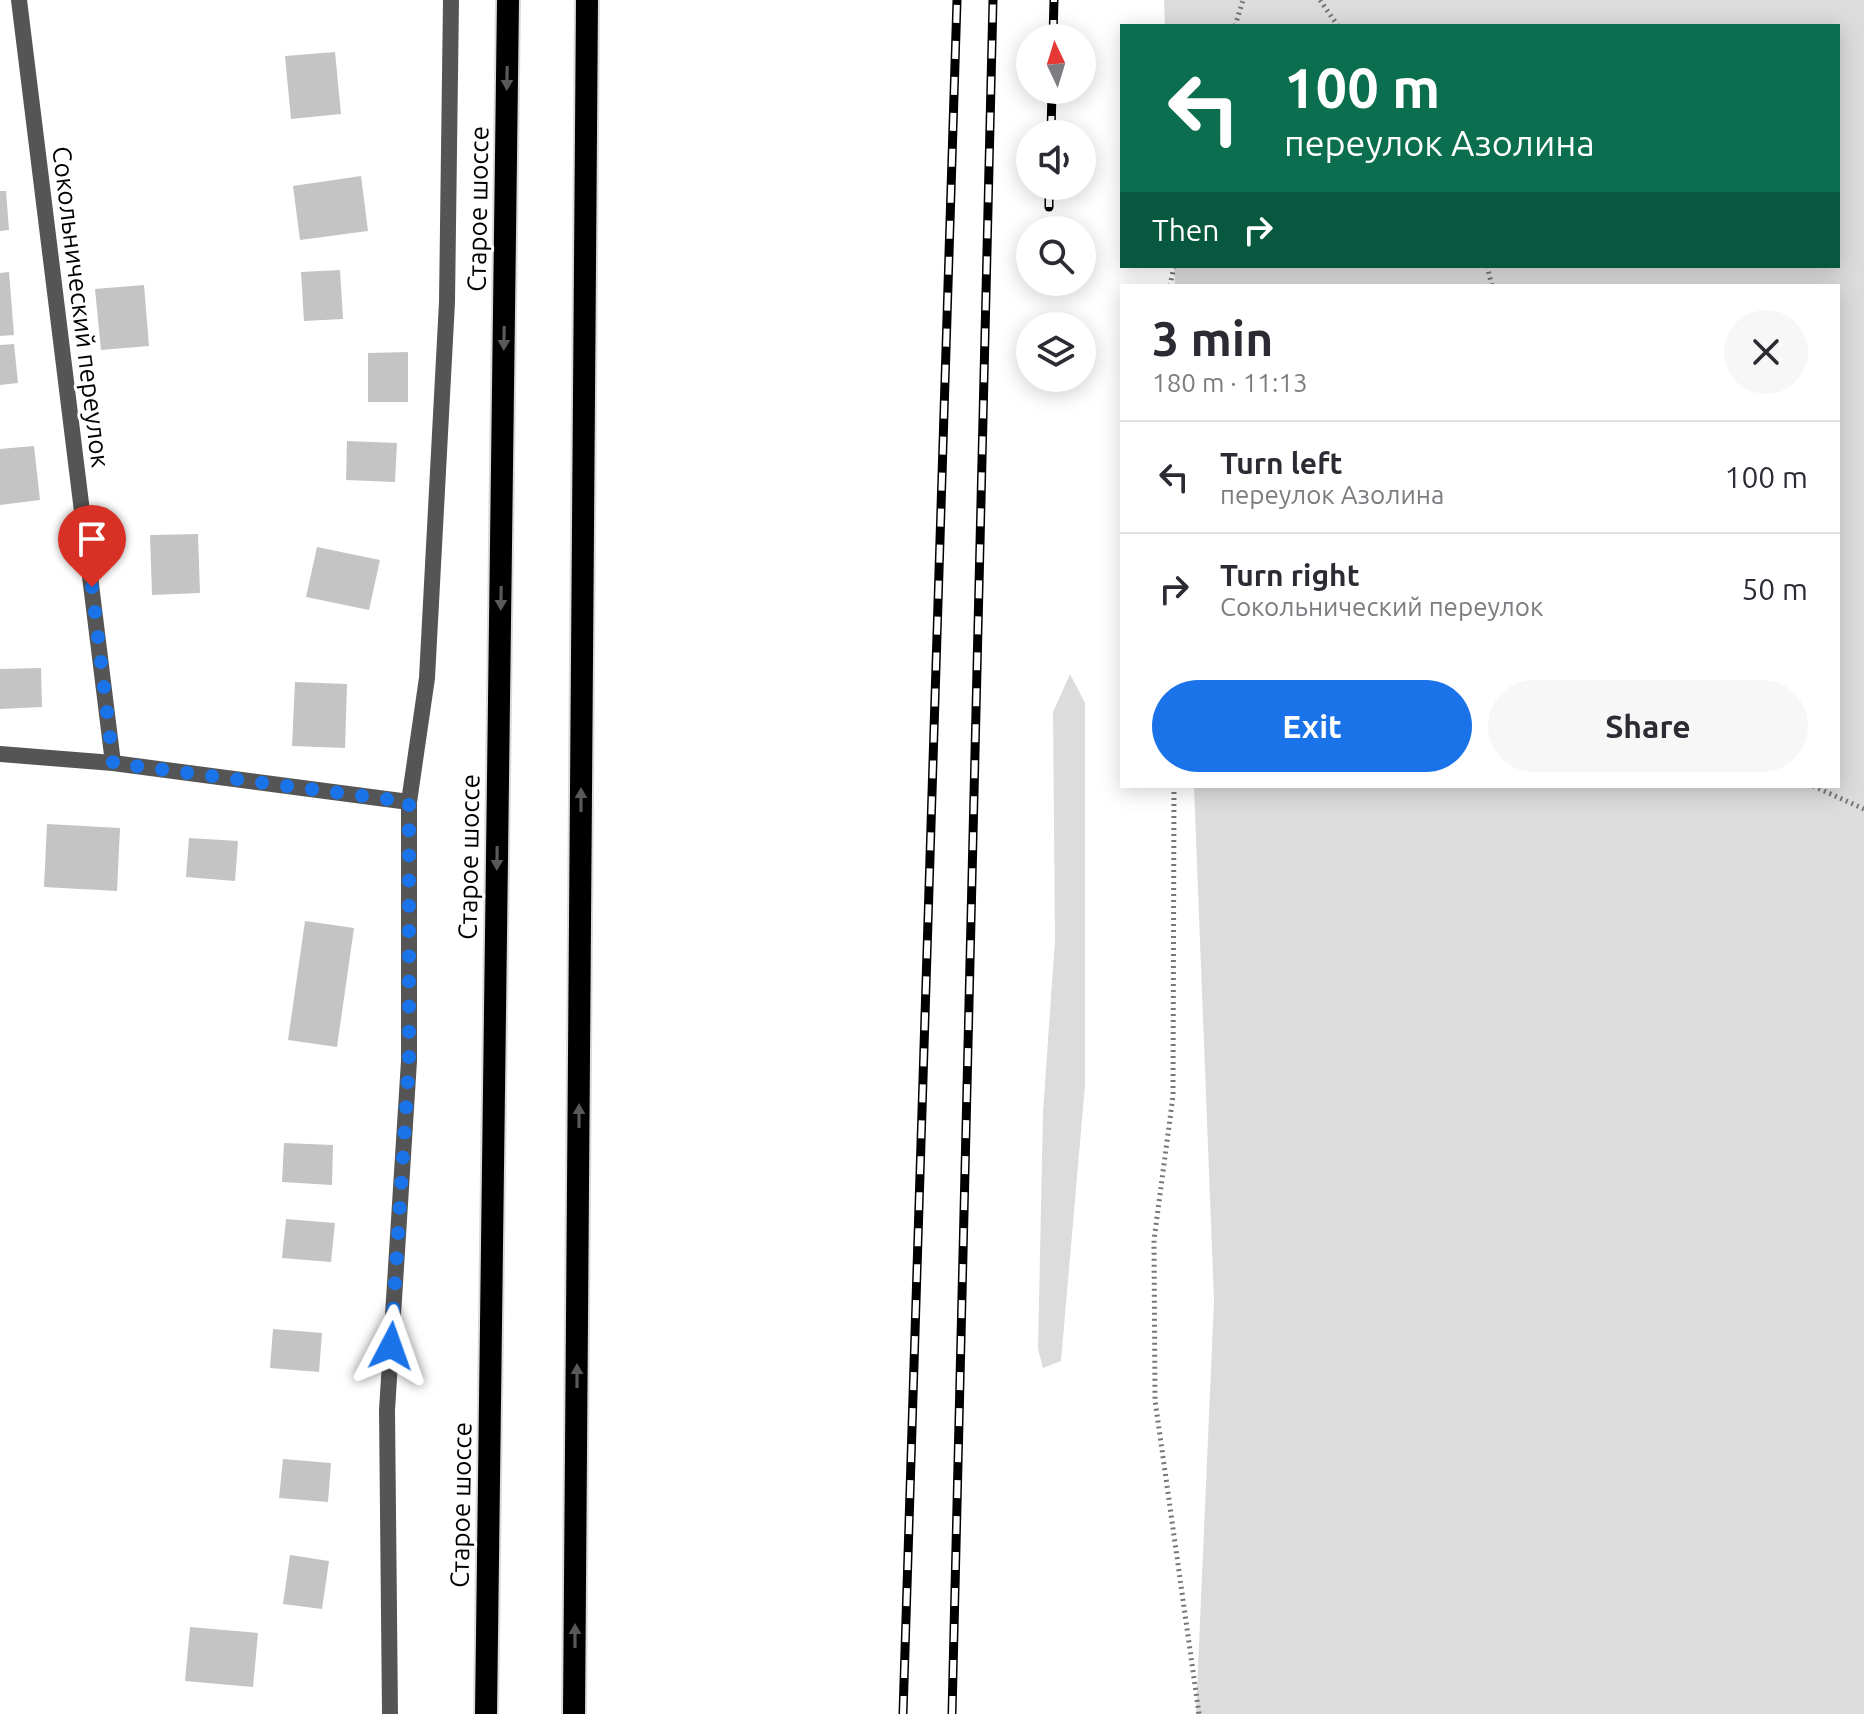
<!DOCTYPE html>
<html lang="en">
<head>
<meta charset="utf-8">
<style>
  :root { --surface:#fff; --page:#f7f7f7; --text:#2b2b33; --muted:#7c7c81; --line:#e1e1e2; --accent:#1a73e8 }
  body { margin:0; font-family:Ubuntu,sans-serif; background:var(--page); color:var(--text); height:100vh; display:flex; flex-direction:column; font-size:30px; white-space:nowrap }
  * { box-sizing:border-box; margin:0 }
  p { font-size:26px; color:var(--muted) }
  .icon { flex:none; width:44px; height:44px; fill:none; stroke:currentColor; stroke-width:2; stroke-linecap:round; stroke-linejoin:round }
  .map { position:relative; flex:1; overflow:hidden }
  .drawer { position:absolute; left:1120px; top:284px; width:720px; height:504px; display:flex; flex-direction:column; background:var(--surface); border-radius:0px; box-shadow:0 4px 20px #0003 }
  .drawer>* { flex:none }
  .guide { position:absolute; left:1120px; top:24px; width:720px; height:244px; border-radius:0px; box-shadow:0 4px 20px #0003; background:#0b6e4f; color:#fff; overflow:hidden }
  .needle { width:52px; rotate:356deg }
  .fabs { position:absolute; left:1016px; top:24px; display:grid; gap:16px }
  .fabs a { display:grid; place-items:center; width:80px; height:80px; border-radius:50%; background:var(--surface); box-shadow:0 4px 20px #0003; font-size:40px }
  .pin { position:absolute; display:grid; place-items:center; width:68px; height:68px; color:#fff; margin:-82px -34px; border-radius:50% 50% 50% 0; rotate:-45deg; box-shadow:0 0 8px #0007 }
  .pin .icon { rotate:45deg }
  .me { position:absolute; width:88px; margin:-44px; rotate:4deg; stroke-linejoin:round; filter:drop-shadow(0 0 6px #0008) }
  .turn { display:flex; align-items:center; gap:28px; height:168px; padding:0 32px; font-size:36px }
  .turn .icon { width:104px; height:104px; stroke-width:2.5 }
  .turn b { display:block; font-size:56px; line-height:68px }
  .then { display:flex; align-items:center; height:76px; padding:0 32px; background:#0003; gap:16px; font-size:30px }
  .round { display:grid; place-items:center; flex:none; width:84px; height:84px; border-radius:42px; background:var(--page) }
  .summary { display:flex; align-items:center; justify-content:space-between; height:136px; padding:0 32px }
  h1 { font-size:48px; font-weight:600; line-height:60px }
  .action { display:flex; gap:16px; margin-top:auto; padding:16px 32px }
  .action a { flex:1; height:92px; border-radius:48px; background:var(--accent); color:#fff; font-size:32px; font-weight:600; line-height:92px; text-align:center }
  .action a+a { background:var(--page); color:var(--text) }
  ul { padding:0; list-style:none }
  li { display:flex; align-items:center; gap:24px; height:112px; padding:0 32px; border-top:2px solid var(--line) }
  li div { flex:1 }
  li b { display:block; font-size:30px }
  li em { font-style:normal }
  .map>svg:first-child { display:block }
  .green { fill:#dcdcdc }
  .building { fill:#c4c4c4 }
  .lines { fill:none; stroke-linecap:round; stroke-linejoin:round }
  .trunk-casing { stroke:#dbdbdb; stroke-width:26 }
  .path { stroke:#777; stroke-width:5; stroke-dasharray:2 4; stroke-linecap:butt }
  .service { stroke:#555; stroke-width:16 }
  .minor { stroke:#555; stroke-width:16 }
  .trunk { stroke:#000; stroke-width:22 }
  .rail-casing { stroke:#000; stroke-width:9 }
  .rail { stroke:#fff; stroke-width:6; stroke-dasharray:18; stroke-linecap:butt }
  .oneway { fill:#595959 }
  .route { stroke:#1a73e8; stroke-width:14; stroke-dasharray:0 25.2 }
  .labels { text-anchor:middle; stroke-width:6; stroke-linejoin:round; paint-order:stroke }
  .street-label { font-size:26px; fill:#000; stroke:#fff }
</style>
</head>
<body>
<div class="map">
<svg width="1864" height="1714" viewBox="0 0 1864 1714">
  <rect width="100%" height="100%" fill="#fff"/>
  <g class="green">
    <path d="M 1164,0 L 1864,0 L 1864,1714 L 1196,1714 L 1214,1301 L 1194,786 L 1838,786 L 1838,286 L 1175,286 L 1174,266 L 1838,266 L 1838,26 L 1165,26 Z"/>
    <path d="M 1070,674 L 1085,703 L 1085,1085 L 1061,1361 L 1043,1368 L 1038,1349 L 1043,1112 L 1055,940 L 1053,712 Z"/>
  </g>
  <g class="building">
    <path d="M 335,52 L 341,114 L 291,119 L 285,56 Z"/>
    <path d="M 361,176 L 368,231 L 300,240 L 293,186 Z"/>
    <path d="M 0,191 L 6,191 L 9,230 L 0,231 Z"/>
    <path d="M 340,270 L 343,319 L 304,321 L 301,272 Z"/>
    <path d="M 9,272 L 14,335 L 0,336 L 0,273 Z"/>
    <path d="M 144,285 L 149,346 L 101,350 L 95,289 Z"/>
    <path d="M 14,344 L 18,383 L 0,385 L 0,345 Z"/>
    <path d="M 408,352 L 408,402 L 368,402 L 368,353 Z"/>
    <path d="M 347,441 L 397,443 L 395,482 L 346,480 Z"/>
    <path d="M 34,446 L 40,500 L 0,505 L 0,449 Z"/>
    <path d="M 198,534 L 200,593 L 152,595 L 150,535 Z"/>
    <path d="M 317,547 L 380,560 L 369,610 L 306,597 Z"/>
    <path d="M 41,668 L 42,707 L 0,709 L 0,669 Z"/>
    <path d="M 295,682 L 347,684 L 345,748 L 292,746 Z"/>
    <path d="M 47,824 L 120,828 L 117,891 L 44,887 Z"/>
    <path d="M 189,838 L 238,841 L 235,881 L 186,877 Z"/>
    <path d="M 305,921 L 354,928 L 337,1047 L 288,1040 Z"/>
    <path d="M 284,1143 L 333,1145 L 332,1185 L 282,1182 Z"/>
    <path d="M 286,1219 L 335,1223 L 331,1262 L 282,1258 Z"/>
    <path d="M 273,1329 L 322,1333 L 319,1372 L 270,1368 Z"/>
    <path d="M 283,1459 L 331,1463 L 328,1502 L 279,1498 Z"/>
    <path d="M 290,1555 L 329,1561 L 322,1609 L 283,1604 Z"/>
    <path d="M 190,1627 L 258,1633 L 253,1687 L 185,1681 Z"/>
  </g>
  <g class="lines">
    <defs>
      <g id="trunk">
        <path d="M 486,1714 L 508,0"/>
        <path d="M 574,1714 L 587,0"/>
      </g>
    </defs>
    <use href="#trunk" class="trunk-casing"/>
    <g class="path">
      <path d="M 1320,0 L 1338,26"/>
      <path d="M 1235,26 L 1243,0"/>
      <path d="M 1487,266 L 1492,286"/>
      <path d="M 1170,286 L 1174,266"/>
      <path d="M 1174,786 L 1173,1096 L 1154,1240 L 1155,1400 L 1199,1714"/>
      <path d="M 1813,786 L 1864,809"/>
    </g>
    <path class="service" d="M 390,1714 L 387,1410 L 409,1061 L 409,802 L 427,678 L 447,302 L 451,0"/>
    <g class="minor">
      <path d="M 19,0 L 113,763"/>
      <path d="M 0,754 L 113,763 L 409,802"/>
    </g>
    <use href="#trunk" class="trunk"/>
    <defs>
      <g id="rail">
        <path d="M 1053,38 L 1054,0"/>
        <path d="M 1051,134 L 1052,90"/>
        <path d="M 1049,207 L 1049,186"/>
        <path d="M 903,1714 L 957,0"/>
        <path d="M 952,1714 L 993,0"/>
      </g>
    </defs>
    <use href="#rail" class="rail-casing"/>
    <use href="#rail" class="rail"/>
  </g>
  <defs><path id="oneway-solid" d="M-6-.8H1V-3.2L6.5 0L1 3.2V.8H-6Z" transform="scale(2)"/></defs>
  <g class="oneway">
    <use href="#oneway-solid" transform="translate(507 78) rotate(91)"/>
    <use href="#oneway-solid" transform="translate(504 338) rotate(91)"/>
    <use href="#oneway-solid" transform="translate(501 598) rotate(91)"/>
    <use href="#oneway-solid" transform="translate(581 800) rotate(-90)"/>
    <use href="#oneway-solid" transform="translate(497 858) rotate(91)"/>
    <use href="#oneway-solid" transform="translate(579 1116) rotate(-90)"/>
    <use href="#oneway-solid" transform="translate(577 1376) rotate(-90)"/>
    <use href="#oneway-solid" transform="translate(575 1636) rotate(-90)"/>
  </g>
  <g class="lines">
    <path class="route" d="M 92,587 L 113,763 L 409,802 L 409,1061 L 391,1346"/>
  </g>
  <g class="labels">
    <g class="street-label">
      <text transform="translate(478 209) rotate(-89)" y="9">Старое шоссе</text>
      <text transform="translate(81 307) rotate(83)" y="9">Сокольнический переулок</text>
      <text transform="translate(469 857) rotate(-89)" y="9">Старое шоссе</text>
      <text transform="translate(461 1505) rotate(-89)" y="9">Старое шоссе</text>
    </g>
  </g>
</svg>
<div class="fabs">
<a><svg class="needle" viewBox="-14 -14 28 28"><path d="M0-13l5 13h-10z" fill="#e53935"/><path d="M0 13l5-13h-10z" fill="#7c7c81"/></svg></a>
<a><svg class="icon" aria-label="sound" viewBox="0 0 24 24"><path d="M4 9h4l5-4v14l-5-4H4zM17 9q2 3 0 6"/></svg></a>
<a><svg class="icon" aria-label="search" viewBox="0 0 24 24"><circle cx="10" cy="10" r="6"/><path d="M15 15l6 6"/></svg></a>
<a><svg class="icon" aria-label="layers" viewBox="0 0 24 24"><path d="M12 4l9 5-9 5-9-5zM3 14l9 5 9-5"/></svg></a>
</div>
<div class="pin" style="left:92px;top:587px;background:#d93025"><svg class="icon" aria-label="arrive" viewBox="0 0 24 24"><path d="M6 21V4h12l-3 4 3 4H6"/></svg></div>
<svg class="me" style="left:391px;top:1346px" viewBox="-20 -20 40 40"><path d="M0-17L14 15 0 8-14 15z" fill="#1a73e8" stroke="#fff" stroke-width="4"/></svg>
<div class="guide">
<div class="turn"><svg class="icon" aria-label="left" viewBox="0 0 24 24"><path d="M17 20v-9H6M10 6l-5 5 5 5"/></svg><div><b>100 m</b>переулок Азолина</div></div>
<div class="then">Then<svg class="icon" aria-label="right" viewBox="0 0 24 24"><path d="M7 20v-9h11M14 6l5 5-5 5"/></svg></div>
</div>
<section class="drawer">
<div class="summary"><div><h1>3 min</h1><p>180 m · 11:13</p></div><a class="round"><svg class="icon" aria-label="close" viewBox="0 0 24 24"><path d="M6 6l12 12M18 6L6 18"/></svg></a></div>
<ul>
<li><svg class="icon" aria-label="left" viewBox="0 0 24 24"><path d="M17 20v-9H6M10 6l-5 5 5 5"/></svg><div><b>Turn left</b><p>переулок Азолина</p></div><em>100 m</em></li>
<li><svg class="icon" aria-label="right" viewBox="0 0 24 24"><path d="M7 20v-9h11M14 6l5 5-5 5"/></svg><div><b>Turn right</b><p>Сокольнический переулок</p></div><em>50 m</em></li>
</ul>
<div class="action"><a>Exit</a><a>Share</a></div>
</section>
</div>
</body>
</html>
